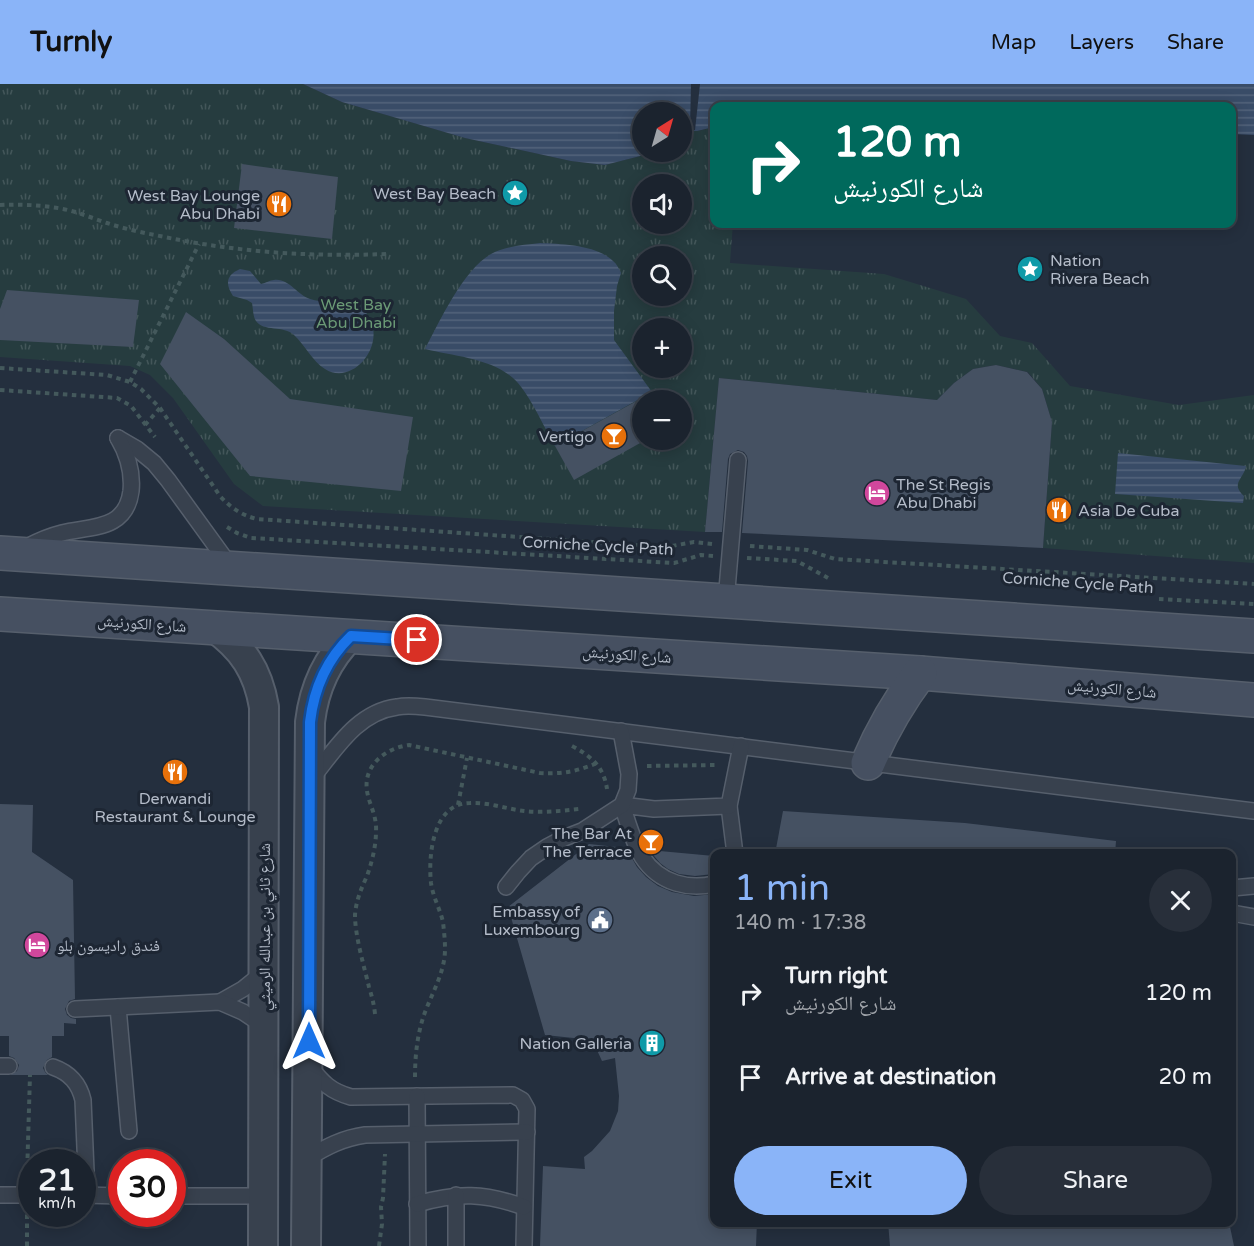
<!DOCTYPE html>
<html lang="en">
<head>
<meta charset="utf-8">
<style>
  :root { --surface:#1b232e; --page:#282f3a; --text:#f1f3f6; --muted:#a0a4aa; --line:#39404a; --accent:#8ab4f8 }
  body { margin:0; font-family:"Varela Round","Noto Naskh Arabic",sans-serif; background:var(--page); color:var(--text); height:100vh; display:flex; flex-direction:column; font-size:22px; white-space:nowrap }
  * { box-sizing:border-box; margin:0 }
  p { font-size:20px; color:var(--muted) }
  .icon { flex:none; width:33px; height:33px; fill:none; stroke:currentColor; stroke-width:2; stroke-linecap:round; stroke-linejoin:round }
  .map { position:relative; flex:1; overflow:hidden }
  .sheet { position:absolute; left:710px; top:765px; width:526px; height:378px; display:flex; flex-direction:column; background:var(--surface); border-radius:12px; box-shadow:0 3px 15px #0003,0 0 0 2px var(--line) }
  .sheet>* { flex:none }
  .hud { position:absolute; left:710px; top:18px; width:526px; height:126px; border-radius:12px; box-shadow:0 3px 15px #0003,0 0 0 2px var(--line); background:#00695c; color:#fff; overflow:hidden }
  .needle { width:39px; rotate:37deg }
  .tools { position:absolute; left:632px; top:18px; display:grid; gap:12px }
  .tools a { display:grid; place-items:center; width:60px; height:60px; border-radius:50%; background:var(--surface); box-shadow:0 3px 15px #0003,0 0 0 2px var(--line); font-size:30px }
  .speed { position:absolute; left:18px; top:1065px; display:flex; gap:12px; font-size:30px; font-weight:700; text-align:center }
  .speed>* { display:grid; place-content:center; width:78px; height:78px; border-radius:50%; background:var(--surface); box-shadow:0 3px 15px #0003,0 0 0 2px var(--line); line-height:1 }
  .speed small { font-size:15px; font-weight:400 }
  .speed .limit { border:9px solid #d22; background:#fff; color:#111 }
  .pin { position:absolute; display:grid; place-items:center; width:51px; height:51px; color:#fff; margin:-26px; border:3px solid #fff; border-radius:50%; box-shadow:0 2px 6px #0007 }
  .me { position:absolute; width:66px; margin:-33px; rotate:0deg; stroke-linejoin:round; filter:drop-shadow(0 0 4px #0008) }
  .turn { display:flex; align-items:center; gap:21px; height:126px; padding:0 24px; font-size:27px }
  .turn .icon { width:78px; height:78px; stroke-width:2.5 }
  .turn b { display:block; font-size:42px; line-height:51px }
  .round { display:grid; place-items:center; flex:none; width:63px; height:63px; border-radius:32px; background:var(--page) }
  .summary { display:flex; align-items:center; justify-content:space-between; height:102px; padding:0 24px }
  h1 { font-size:36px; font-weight:600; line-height:45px; color:var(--accent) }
  .primary-button { display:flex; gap:12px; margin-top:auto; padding:12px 24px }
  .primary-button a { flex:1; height:69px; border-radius:36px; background:var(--accent); color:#111; font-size:24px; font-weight:600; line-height:69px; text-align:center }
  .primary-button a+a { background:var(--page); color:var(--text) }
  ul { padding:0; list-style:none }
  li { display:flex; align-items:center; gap:18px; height:84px; padding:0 24px }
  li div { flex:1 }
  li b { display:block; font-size:22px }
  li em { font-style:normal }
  header { display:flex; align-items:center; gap:36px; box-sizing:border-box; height:84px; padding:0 30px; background:var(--accent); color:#111 }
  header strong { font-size:28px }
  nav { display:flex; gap:33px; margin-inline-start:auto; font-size:21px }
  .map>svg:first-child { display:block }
  .park { fill:url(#park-tufts); fill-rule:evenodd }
  .water { fill:url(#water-rules) }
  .pier { fill:#242f3e }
  .building { fill:#455162 }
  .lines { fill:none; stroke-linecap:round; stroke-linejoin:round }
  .lane-casing { stroke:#565f6c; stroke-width:18 }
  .street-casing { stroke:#565f6c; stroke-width:32 }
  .secondary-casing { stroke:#565f6c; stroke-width:36 }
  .path { stroke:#44595c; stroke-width:4; stroke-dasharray:4.5 4.5; stroke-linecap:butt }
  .lane { stroke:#38414e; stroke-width:15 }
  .street { stroke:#38414e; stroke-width:28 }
  .secondary { stroke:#465061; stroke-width:33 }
  .route-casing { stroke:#114b97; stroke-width:15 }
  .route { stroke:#1a73e8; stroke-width:10 }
  .labels { text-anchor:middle; stroke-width:6; stroke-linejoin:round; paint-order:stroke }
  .poi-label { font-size:16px; fill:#b4bcc9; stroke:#1d2633; text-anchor:end }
  .park-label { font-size:16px; fill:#6b9a76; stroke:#1d2633 }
  .street-label { font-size:16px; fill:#b4bcc9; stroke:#1d2633 }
</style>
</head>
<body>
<header>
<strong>Turnly</strong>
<nav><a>Map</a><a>Layers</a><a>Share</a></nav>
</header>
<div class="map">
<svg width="1254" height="1162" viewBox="0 0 1254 1162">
  <defs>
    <pattern id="park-tufts" width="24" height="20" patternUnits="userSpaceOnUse" patternTransform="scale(1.5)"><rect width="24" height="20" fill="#263c3f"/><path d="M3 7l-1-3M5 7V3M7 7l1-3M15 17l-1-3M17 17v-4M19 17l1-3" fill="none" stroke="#435659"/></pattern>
    <pattern id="water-rules" width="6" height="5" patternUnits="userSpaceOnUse" patternTransform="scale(1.5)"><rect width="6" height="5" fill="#394c67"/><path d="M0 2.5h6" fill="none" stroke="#53647b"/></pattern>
  </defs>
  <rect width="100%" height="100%" fill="#242f3e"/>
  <path class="park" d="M 0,0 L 303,0 L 342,18 L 465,54 L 571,77 L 605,81 L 656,68 L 681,68 L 681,53 L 690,47 L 698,47 L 714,43 L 714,140 L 733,140 L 730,179 L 884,190 L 966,215 L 1000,252 L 1032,259 L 1070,302 L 1179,321 L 1254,311 L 1254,479 L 1043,464 L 1052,338 L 1042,305 L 1028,288 L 996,281 L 973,285 L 954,299 L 937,316 L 719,294 L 705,448 L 263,422 L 234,400 L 173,314 L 150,291 L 130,282 L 0,273 ZM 642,100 L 681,100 L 681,140 L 642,140 ZM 642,172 L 681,172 L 681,212 L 642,212 ZM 642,244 L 681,244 L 681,284 L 642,284 ZM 642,316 L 681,316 L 681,356 L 642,356 Z"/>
  <g class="water">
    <path d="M 303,0 L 1254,0 L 1254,51 L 1232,50 L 1232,22 L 714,22 L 714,43 L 697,47 L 690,47 L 681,53 L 681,28 L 642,28 L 642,68 L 656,68 L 605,81 L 571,77 L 465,54 L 342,18 Z"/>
    <path d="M 540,159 C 562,160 597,161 613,177 C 617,180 619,185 621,189 L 617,202 L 614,227 L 614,256 L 652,308 L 555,362 C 545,345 527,305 513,294 C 490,274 453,272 425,265 C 440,237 463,186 491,170 C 505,162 524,161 540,159 Z"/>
    <path d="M 240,185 L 250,187 L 261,200 C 266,199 270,196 274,196 C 289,194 297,211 310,215 C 327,221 347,212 363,225 C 367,229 370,235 372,240 C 381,268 350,301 325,285 C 312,277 305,261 294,251 C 284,241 263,248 256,237 C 253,233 253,224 252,219 L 247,216 L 233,212 C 225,200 226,191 240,185 Z"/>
    <path d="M 1118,369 L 1246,382 C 1244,395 1230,399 1244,412 L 1243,419 L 1115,410 Z"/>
  </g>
  <path class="pier" d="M 691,0 L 700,0 L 695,46 L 690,47 Z"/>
  <g class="building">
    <path d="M 242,80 L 338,93 L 332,155 L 234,144 Z"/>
    <path d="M 7,206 L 139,216 L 133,263 L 0,256 L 0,225 Z"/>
    <path d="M 186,228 L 224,255 L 290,315 L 413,333 L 401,407 L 250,392 L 160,280 Z"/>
    <path d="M 996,281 L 1027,288 L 1042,305 L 1052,338 L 1043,464 L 742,449 L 748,377 L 747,372 L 744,368 L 738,366 L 730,370 L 728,375 L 722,448 L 705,448 L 719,294 L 937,316 L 954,299 L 973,285 Z"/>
    <path d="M 642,314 L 642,358 L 574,396 L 555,362 Z"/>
    <path d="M 0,720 L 33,721 L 32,768 L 73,796 L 75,915 L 69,917 L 65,925 L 67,931 L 71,934 L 76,935 L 76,940 L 64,939 L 64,952 L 52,952 L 52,973 L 47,976 L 43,984 L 45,988 L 48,991 L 10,991 L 17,987 L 19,981 L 14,974 L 9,972 L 9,952 L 0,952 Z"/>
    <path d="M 783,727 L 965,739 L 1116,757 L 1115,770 L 775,770 Z"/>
    <path d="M 589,760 L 626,764 L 637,783 L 646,793 L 658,802 L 672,808 L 694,812 L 714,810 L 714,1138 L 757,1138 L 756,1162 L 540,1162 L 543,1082 L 585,1085 L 584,1073 L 592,1067 L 610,1047 L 618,1027 L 619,1012 L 615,974 L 602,977 L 596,964 L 583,955 L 545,951 L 508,823 Z"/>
    <path d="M 649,766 L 714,772 L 714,790 L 695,792 L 679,790 L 668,785 L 660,779 Z"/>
    <path d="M 888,1138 L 1229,1138 L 1234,1162 L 890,1162 Z"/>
  </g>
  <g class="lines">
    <defs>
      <g id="lane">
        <path d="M 118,354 L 137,365 L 154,379 L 168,396 L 231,483"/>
        <path d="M 27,463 C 38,457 50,452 62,449 C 90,442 126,447 131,407 C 133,387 128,371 118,354"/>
        <path d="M 726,517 L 738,376"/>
        <path d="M 312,694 C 335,666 357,628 397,623 C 406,621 416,622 425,623 L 1254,727"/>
        <path d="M 729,722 L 735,770"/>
        <path d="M 714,800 C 701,803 689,803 676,799 C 639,787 633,754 622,721 L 654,725 L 729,722 L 741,662"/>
        <path d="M 506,803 L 518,788 L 531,774 L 547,763 L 564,754 L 582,747 L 622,721 L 628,706 L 629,690 L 621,647"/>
        <path d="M 1232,804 L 1254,802"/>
        <path d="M 1232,829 L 1254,833"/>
        <path d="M 220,918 L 243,905 L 264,888"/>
        <path d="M 118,923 L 129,1047"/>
        <path d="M 75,925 L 220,918 L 243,928 L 264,942"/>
        <path d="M 0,982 L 9,982"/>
        <path d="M 53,983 C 70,989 79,999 83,1016 L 87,1111"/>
        <path d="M 310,983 C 323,999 330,1007 351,1013 L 513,1011 L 522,1016 L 527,1025 L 524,1162"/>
        <path d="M 417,1012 L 418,1162"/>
        <path d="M 308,1074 C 326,1063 343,1054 365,1051 L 527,1048"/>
        <path d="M 0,1111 L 32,1111"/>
        <path d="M 82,1111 L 122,1112"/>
        <path d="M 172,1112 L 263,1112"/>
        <path d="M 417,1120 C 458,1108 485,1109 524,1123"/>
        <path d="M 456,1162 L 456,1111"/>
      </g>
      <g id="street">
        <path d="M 213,543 C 243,564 258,587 264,623 L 263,1162"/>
        <path d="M 306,1162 L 310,638 C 314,604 326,576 351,552"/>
      </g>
      <g id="secondary">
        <path d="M 0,469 L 1254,552"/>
        <path d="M 0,530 L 920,589 L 1254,616"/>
        <path d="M 868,679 C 882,646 899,617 920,589"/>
      </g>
    </defs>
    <use href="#lane" class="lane-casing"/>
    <use href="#street" class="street-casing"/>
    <use href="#secondary" class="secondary-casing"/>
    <g class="path">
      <path d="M 0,121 C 21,120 42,121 63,125 C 78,128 92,134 107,139 C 122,144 139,148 155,151 C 234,168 305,173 386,170"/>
      <path d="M 0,284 L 107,291 L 130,298 L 141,305 L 160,324 L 220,412 C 231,424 241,431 257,435 L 666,463 L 694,458 L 712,460"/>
      <path d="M 130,298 L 199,160"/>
      <path d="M 0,306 L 117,314 L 131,322 L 155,353"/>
      <path d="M 145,341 L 160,324"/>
      <path d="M 227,443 L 237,449 L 251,454 L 674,479 L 701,471 L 713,472"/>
      <path d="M 750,462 L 807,466 L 835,475 L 1254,500"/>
      <path d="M 747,474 L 797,477 L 828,494"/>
      <path d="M 1159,515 L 1254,520"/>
      <path d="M 572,662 C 591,672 604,683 607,705"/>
      <path d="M 647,682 L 718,681"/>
      <path d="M 458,721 L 467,674"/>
      <path d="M 375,930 C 374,920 372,913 369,903 C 364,882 355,852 355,831 C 356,817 361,805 367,792 C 372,778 376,762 376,747 C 377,732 369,720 367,707 C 363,681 386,664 409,661 L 540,689 C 563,690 574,688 595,680"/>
      <path d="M 415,993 C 415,973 417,953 423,934 C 430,912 445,890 445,865 C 445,856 444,847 443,838 C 440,825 433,813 431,799 C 428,771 433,719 470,719 C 488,718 507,725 524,727 C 542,729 561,727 579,725"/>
      <path d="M 27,1092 L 30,991"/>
      <path d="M 27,1162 L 27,1130"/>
      <path d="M 379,1162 L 382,1140 L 381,1123 L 383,1114 L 385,1070"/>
    </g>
    <use href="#lane" class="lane"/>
    <use href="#street" class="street"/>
    <use href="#secondary" class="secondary"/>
  </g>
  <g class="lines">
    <defs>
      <path id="route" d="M 309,957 L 310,638 C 314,604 326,576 351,552 L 417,556"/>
    </defs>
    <use href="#route" class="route-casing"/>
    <use href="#route" class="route"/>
  </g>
  <defs>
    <symbol id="sight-disc" viewBox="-11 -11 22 22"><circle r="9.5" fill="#0f9aa8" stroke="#1d2633"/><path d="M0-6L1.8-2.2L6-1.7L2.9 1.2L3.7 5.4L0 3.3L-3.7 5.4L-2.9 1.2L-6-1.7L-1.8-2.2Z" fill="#fff"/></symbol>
    <symbol id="restaurant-disc" viewBox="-11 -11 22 22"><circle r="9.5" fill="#e8710a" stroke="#1d2633"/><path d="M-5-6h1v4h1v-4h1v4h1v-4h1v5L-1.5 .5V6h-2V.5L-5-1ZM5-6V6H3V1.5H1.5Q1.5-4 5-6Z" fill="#fff"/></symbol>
    <symbol id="bar-disc" viewBox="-11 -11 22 22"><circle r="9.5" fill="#e8710a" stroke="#1d2633"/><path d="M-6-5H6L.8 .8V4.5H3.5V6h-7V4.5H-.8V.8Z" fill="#fff"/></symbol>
    <symbol id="hotel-disc" viewBox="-11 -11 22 22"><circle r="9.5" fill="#d1479c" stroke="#1d2633"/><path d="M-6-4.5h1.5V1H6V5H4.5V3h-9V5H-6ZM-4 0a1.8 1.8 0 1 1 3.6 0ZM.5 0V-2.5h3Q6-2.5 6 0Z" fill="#fff"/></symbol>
    <symbol id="civic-disc" viewBox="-11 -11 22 22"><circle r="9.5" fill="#5c6f8a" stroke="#1d2633"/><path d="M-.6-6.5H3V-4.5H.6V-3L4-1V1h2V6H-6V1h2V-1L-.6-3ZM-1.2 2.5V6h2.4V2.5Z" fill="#fff"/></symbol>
    <symbol id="building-disc" viewBox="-11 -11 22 22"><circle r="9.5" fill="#0f9aa8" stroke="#1d2633"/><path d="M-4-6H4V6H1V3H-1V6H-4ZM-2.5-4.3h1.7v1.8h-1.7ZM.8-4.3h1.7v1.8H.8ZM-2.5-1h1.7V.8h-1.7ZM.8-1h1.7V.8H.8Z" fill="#fff"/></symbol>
  </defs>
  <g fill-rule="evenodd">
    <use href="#sight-disc" x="500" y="94" width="30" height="30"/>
    <use href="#restaurant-disc" x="264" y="105" width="30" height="30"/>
    <use href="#sight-disc" x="1015" y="170" width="30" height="30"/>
    <use href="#bar-disc" x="599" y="337" width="30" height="30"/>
    <use href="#hotel-disc" x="862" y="394" width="30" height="30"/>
    <use href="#restaurant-disc" x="1044" y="411" width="30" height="30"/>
    <use href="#restaurant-disc" x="160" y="673" width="30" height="30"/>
    <use href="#bar-disc" x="636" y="743" width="30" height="30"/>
    <use href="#civic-disc" x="585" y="821" width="30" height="30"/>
    <use href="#hotel-disc" x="22" y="846" width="30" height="30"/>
    <use href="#building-disc" x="637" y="944" width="30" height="30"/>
  </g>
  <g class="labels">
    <g class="poi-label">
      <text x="496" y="115">West Bay Beach</text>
      <text x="260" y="117">West Bay Lounge<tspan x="260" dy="18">Abu Dhabi</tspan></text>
      <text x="1050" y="182" text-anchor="start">Nation<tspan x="1050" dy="18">Rivera Beach</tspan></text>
      <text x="594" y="358">Vertigo</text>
      <text x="896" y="406" text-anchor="start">The St Regis<tspan x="896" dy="18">Abu Dhabi</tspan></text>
      <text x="1078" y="432" text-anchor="start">Asia De Cuba</text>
      <text x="175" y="720" text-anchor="middle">Derwandi<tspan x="175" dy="18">Restaurant &amp; Lounge</tspan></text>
      <text x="632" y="755">The Bar At<tspan x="632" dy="18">The Terrace</tspan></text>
      <text x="580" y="833">Embassy of<tspan x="580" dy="18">Luxembourg</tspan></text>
      <text x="57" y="867" text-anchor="start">فندق راديسون بلو</text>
      <text x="632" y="965">Nation Galleria</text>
    </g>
    <g class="park-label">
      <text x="356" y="226">West Bay<tspan x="356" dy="18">Abu Dhabi</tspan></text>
    </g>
    <g class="street-label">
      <text transform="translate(598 461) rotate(3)" y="6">Corniche Cycle Path</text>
      <text transform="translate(1078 498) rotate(4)" y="6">Corniche Cycle Path</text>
      <text transform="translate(142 539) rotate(4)" y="6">شارع الكورنيش</text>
      <text transform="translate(627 570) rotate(4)" y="6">شارع الكورنيش</text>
      <text transform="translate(1112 604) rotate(5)" y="6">شارع الكورنيش</text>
      <text transform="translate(264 843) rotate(-90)" y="6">شارع ثاني بن عبدالله الرميثي</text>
    </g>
  </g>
</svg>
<div class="tools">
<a><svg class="needle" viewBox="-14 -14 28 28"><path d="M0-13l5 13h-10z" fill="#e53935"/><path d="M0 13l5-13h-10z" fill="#a0a4aa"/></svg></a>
<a><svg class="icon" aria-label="sound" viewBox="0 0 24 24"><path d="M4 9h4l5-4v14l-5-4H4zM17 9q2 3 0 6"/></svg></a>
<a><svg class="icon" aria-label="search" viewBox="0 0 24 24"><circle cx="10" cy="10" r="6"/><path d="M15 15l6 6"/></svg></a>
<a>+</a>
<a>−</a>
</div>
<div class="speed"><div>21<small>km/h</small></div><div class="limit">30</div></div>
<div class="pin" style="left:417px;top:556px;background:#d93025"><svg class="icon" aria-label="arrive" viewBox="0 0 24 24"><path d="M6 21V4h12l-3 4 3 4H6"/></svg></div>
<svg class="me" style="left:309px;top:957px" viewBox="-20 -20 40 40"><path d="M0-17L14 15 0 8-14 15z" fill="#1a73e8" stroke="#fff" stroke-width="4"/></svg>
<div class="hud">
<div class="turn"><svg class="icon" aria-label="right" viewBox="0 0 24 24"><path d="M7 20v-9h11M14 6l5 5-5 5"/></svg><div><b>120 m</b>شارع الكورنيش</div></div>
</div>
<section class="sheet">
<div class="summary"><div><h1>1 min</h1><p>140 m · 17:38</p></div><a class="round"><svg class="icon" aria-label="close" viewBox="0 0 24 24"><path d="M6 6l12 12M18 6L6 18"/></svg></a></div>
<ul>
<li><svg class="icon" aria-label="right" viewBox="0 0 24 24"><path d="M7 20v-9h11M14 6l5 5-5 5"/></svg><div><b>Turn right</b><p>شارع الكورنيش</p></div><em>120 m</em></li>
<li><svg class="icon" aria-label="arrive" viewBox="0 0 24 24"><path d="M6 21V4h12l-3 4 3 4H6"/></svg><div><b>Arrive at destination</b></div><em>20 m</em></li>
</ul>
<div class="primary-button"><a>Exit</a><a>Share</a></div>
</section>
</div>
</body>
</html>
